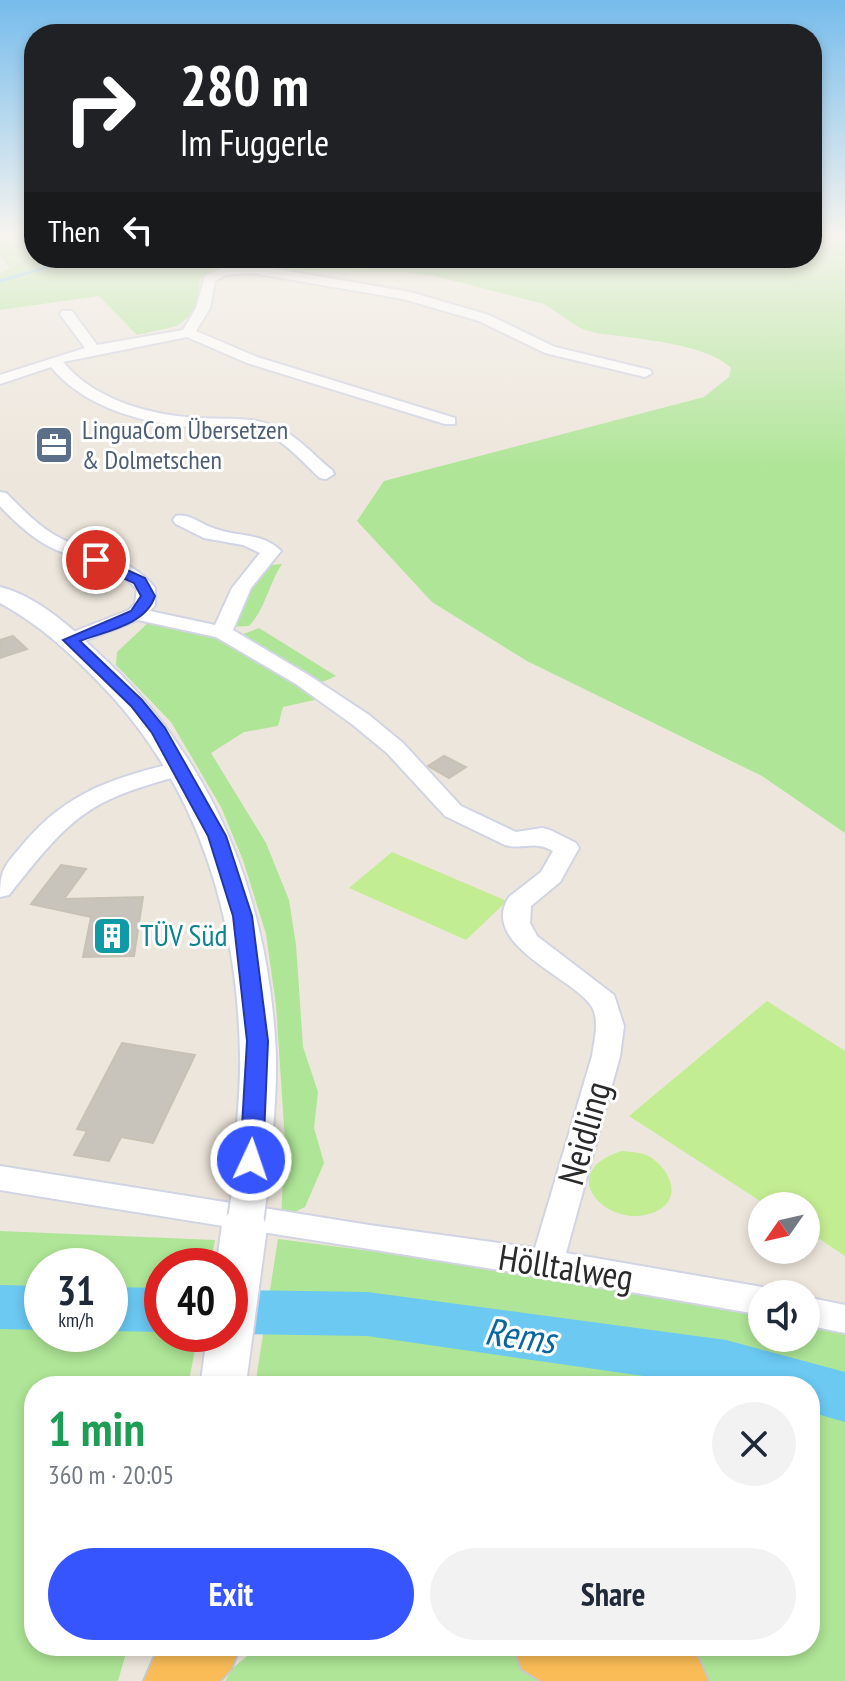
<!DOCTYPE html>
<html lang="en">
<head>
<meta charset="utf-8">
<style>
  :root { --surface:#fff; --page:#f2f2f3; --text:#1f2937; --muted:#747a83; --accent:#3655ff }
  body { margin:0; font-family:"PT Sans Narrow",sans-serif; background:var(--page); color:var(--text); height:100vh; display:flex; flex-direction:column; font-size:30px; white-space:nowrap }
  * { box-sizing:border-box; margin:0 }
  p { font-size:26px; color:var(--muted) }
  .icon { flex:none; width:44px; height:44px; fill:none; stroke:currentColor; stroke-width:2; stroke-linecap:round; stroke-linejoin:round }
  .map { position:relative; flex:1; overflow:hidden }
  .drawer { position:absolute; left:24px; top:1376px; width:796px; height:280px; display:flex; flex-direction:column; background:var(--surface); border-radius:32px; box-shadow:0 4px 12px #0003 }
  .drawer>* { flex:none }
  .hud { position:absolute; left:24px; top:24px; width:798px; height:244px; border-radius:32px; box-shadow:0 4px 12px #0003; background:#202124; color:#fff; overflow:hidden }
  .needle { width:52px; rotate:236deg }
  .tools { position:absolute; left:748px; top:1192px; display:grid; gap:16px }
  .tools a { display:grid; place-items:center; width:72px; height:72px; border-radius:50%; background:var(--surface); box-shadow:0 4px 12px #0003; font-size:40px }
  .speed { position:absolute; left:24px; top:1248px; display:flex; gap:16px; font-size:40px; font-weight:700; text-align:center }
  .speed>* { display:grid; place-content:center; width:104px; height:104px; border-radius:50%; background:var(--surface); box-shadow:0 4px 12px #0003; line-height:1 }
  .speed small { font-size:20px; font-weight:400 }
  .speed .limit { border:12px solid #d22; background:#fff; color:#111 }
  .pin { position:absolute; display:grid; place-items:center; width:68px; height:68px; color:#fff; margin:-34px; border:4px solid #fff; border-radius:50%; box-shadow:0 2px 8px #0007 }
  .me { position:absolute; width:88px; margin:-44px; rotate:3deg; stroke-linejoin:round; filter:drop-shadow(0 0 6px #0008) }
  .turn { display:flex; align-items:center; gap:28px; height:168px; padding:0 24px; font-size:36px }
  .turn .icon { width:104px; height:104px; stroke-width:2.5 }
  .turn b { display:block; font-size:56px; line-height:68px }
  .then { display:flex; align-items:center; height:76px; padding:0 24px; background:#0003; gap:16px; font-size:30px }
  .round { display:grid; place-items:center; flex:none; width:84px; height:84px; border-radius:42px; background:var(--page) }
  .head { display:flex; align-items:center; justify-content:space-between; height:136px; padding:0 24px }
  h1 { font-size:48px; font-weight:600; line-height:60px; color:#1e9e55 }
  .action { display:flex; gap:16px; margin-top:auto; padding:16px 24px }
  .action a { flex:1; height:92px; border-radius:48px; background:var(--accent); color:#fff; font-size:32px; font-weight:600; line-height:92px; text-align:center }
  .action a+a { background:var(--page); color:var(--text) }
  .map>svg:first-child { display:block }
  .green { fill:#aee596; fill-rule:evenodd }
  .pitch { fill:#c3ed92 }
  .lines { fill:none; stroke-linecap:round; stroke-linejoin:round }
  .stream { stroke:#6bc9f2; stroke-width:3 }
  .river { fill:#6bc9f2; fill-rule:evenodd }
  .building { fill:#c8c3bb; stroke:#c8c2b5; stroke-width:2 }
  .minor-casing { stroke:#d1d4e3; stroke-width:4 }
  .tertiary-casing { stroke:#d1d4e3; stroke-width:4 }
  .trunk-casing { stroke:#c8c8c8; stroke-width:4 }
  .minor { fill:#fff; fill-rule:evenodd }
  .tertiary { fill:#fff; fill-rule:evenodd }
  .trunk { fill:#fabc56; fill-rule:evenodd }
  .tertiary-bridge-far1-casing { stroke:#d1d4e3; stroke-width:39; stroke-linecap:butt }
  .tertiary-bridge-casing { stroke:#d1d4e3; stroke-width:49; stroke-linecap:butt }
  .tertiary-bridge-far1 { stroke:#fff; stroke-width:35 }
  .tertiary-bridge { stroke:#fff; stroke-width:45 }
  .route { fill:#3655ff; stroke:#2337a6; stroke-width:2 }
  .labels { text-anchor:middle; stroke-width:6; stroke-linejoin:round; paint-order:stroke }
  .far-service-label { font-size:26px; fill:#4e5e75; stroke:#fff; text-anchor:start }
  .culture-label { font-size:30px; fill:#0d838f; stroke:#fff; text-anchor:start }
  .near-street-label { font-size:36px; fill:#2a2a2a; stroke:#fff }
  .near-water-label { font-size:38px; font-style:italic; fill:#0a669f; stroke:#fff }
</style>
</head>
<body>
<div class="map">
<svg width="845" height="1681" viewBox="0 0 845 1681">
  <rect width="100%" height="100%" fill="#ede6dc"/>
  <g class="green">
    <path d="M 0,235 L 34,235 L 34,258 L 812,258 L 812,235 L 845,235 L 845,833 L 762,776 L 527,661 L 432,602 L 357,521 L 384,481 L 704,397 L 729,377 L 731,368 C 707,343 630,338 596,333 L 580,328 L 544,304 L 435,276 L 405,272 L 287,271 L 236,267 L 212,270 L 200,279 L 197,310 L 177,326 L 137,335 L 99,296 L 0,310 L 0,273 L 10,268 L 0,256 Z"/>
    <path d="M 282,564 C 269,583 265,610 249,626 L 230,627 L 262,566 Z"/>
    <path d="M 148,623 L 194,628 L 223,636 L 323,698 L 283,707 L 278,726 L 244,732 L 211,753 L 266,843 L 289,900 L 296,945 L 303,1047 L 318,1092 L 314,1128 L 324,1163 L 305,1207 L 281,1219 L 285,1141 L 276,1005 L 266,934 L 243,860 L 221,807 L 171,722 L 116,665 L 117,652 Z"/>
    <path d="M 259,628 L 336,676 L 316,685 L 238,636 Z"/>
    <path d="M 0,1231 L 215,1240 L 210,1266 L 162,1266 L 162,1334 L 198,1334 L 188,1386 L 34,1386 L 34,1646 L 128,1646 L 118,1681 L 0,1681 ZM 42,1266 L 110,1266 L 110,1334 L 42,1334 Z"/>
    <path d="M 278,1239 L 577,1278 L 762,1314 L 762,1338 L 806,1338 L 806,1323 L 845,1331 L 845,1681 L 690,1681 L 648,1646 L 810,1646 L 810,1386 L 255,1386 Z"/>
    <path d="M 259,1646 L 493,1646 L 528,1658 L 562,1681 L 225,1681 L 233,1668 Z"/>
  </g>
  <g class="pitch">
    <path d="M 392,852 L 507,901 L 466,940 L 349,888 Z"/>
    <path d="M 767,1001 L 845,1051 L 845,1256 L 806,1230 L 806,1206 L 768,1206 L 629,1116 Z"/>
    <path d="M 622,1151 C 630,1152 639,1152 646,1155 C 668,1165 685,1197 657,1211 C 610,1234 551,1172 622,1151 Z"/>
  </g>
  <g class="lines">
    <path class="stream" d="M 0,281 L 78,258"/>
    <g class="river">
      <path d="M 0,1285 L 42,1286 L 42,1330 L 0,1329 Z"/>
      <path d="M 110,1287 L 162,1288 L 162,1332 L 110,1331 Z"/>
      <path d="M 230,1290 L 367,1292 L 726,1340 L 845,1372 L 845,1422 L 810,1412 L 810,1386 L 713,1386 L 367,1336 L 230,1334 Z"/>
    </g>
  </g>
  <g class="building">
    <path d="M 13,636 L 27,649 L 0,658 L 0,640 Z"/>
    <path d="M 444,756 L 466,767 L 449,778 L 428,766 Z"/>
    <path d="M 61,865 L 86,869 L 64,899 L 143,897 L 134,956 L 83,957 L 91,917 L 31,904 Z"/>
    <path d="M 122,1043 L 195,1055 L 153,1143 L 121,1137 L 109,1161 L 74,1155 L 87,1131 L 77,1129 Z"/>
  </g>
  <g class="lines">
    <defs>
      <g id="minor">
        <path d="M 252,265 L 410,292 L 489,315 L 555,347 L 650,370 L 652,373 L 645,377 L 545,353 L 479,321 L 403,299 L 252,273 L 226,275 L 215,281 L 210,308 L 196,331 L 257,357 L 455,418 L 455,424 L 445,424 L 247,363 L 187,337 L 63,362 C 95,401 153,416 201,418 C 226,420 250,416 274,426 C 297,435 313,455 332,470 L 334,474 L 326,479 L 320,478 C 302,462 286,441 262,432 C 243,424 221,429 201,428 C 149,425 85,409 51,367 L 0,384 L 0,375 L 85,348 L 60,314 L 62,311 L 72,311 L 97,345 L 183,330 L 196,308 L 205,276 L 223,268 Z"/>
        <path d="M 0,492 L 6,493 C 23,510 39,527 60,538 C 92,555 133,558 155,588 L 155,605 L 150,611 L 215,625 L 232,588 L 260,553 L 243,545 L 204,538 L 176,524 L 173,520 L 176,516 C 190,513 200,524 213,528 C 235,537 263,532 281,551 L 251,588 L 233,630 L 310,676 L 369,715 L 403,743 L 461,806 L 516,832 L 542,828 L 550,830 L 576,843 L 579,848 L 560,882 L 531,906 L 530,923 L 537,936 L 614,995 L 624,1026 L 620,1056 L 566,1253 L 762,1287 L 775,1294 L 762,1294 L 762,1315 C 509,1269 254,1232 0,1190 L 0,1166 L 369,1225 L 535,1248 L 592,1056 C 594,1041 600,1021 592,1007 C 575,978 478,945 509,897 L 541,872 L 553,851 C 533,840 525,850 505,845 L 445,816 L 387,753 L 353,725 L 296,684 L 216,637 L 138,620 L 77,644 L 63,644 L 60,640 L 63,636 L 129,610 L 135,604 L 137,589 C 114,565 78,561 50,547 C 31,537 15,522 0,506 Z"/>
        <path d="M 182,761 L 190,763 L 193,768 L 190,773 C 87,800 74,813 9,895 L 0,897 C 0,867 6,865 24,843 C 69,790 117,777 182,761 Z"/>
        <path d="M 806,1297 L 845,1305 L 845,1333 L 806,1325 Z"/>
      </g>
      <path id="tertiary" d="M 0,587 C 41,597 79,635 109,663 C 219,770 269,903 276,1055 C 277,1100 271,1145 269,1189 L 264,1200 L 250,1204 L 236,1200 L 231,1189 C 234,1145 241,1100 240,1055 C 238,922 200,791 108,692 C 76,658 41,625 0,603 Z"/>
      <g id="trunk">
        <path d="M 165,1646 L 240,1646 L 231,1669 L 220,1681 L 144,1681 L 154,1658 Z"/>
        <path d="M 513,1646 L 684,1646 L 698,1658 L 708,1681 L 541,1681 L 522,1669 Z"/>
      </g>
    </defs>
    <use href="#minor" class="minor-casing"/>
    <use href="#tertiary" class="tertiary-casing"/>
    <use href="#trunk" class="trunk-casing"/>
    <use href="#minor" class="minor"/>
    <use href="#tertiary" class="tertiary"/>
    <use href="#trunk" class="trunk"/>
    <defs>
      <path id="tertiary-bridge-far1" d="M 244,1232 L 250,1189"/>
      <path id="tertiary-bridge" d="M 223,1386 L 244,1230"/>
    </defs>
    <use href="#tertiary-bridge-far1" class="tertiary-bridge-far1-casing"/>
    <use href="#tertiary-bridge" class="tertiary-bridge-casing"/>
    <use href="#tertiary-bridge-far1" class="tertiary-bridge-far1"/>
    <use href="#tertiary-bridge" class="tertiary-bridge"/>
  </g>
  <linearGradient id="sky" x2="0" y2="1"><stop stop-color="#76bcec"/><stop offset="0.5" stop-color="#f7f4ef"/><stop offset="1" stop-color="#f7f4ef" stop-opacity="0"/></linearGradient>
  <rect width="845" height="471" fill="url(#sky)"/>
  <path class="route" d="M 96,556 L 145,578 L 155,596 C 146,625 106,631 80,641 L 142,700 L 165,728 L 226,836 L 252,916 L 268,1041 L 263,1160 L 260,1166 L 251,1168 L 243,1166 L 240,1160 L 247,1041 L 233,916 L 208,836 L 152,733 L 131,706 L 63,640 L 131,611 L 141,596 L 134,583 L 91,563 L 89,560 Z"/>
  <defs>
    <symbol id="office-square" viewBox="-11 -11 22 22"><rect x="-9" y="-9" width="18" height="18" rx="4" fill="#5c6f8a" stroke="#fff"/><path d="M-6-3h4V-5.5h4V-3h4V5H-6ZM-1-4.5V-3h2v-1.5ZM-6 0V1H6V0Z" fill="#fff"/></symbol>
    <symbol id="building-square" viewBox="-11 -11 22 22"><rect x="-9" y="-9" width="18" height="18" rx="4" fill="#0f9aa8" stroke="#fff"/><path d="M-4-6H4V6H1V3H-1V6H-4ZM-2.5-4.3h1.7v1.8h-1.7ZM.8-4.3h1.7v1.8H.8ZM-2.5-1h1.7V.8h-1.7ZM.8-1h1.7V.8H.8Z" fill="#fff"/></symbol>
  </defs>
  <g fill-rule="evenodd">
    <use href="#office-square" x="32" y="423" width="44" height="44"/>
    <use href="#building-square" x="90" y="914" width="44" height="44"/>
  </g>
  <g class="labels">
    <g class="far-service-label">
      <text x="82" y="439">LinguaCom Übersetzen<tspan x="82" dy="30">&amp; Dolmetschen</tspan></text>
    </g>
    <g class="culture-label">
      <text x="140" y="946">TÜV Süd</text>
    </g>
    <g class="near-street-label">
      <text transform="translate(584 1133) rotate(-74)" y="13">Neidling</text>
      <text transform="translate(566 1267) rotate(9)" y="13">Hölltalweg</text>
    </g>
    <g class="near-water-label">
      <text transform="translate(520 1336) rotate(8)" y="13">Rems</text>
    </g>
  </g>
</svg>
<div class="tools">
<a><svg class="needle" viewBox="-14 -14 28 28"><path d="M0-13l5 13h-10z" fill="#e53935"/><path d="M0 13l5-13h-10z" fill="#747a83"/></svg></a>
<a><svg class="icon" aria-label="sound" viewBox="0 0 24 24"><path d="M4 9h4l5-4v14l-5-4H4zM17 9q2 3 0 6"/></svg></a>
</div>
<div class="speed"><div>31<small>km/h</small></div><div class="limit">40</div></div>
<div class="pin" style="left:96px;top:560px;background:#d93025"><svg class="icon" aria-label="arrive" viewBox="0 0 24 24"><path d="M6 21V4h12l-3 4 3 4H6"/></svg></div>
<svg class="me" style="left:251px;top:1160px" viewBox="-20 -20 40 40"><circle r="17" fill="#3655ff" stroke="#fff" stroke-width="3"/><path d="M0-11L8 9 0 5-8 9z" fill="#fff"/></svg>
<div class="hud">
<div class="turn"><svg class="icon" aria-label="right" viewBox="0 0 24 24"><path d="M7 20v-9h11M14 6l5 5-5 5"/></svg><div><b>280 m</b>Im Fuggerle</div></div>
<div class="then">Then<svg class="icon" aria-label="left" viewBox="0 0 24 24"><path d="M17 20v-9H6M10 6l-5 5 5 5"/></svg></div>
</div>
<section class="drawer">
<div class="head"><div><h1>1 min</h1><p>360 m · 20:05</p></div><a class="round"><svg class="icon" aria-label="close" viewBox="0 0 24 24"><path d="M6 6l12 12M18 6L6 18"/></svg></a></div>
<div class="action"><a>Exit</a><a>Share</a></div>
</section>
</div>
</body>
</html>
